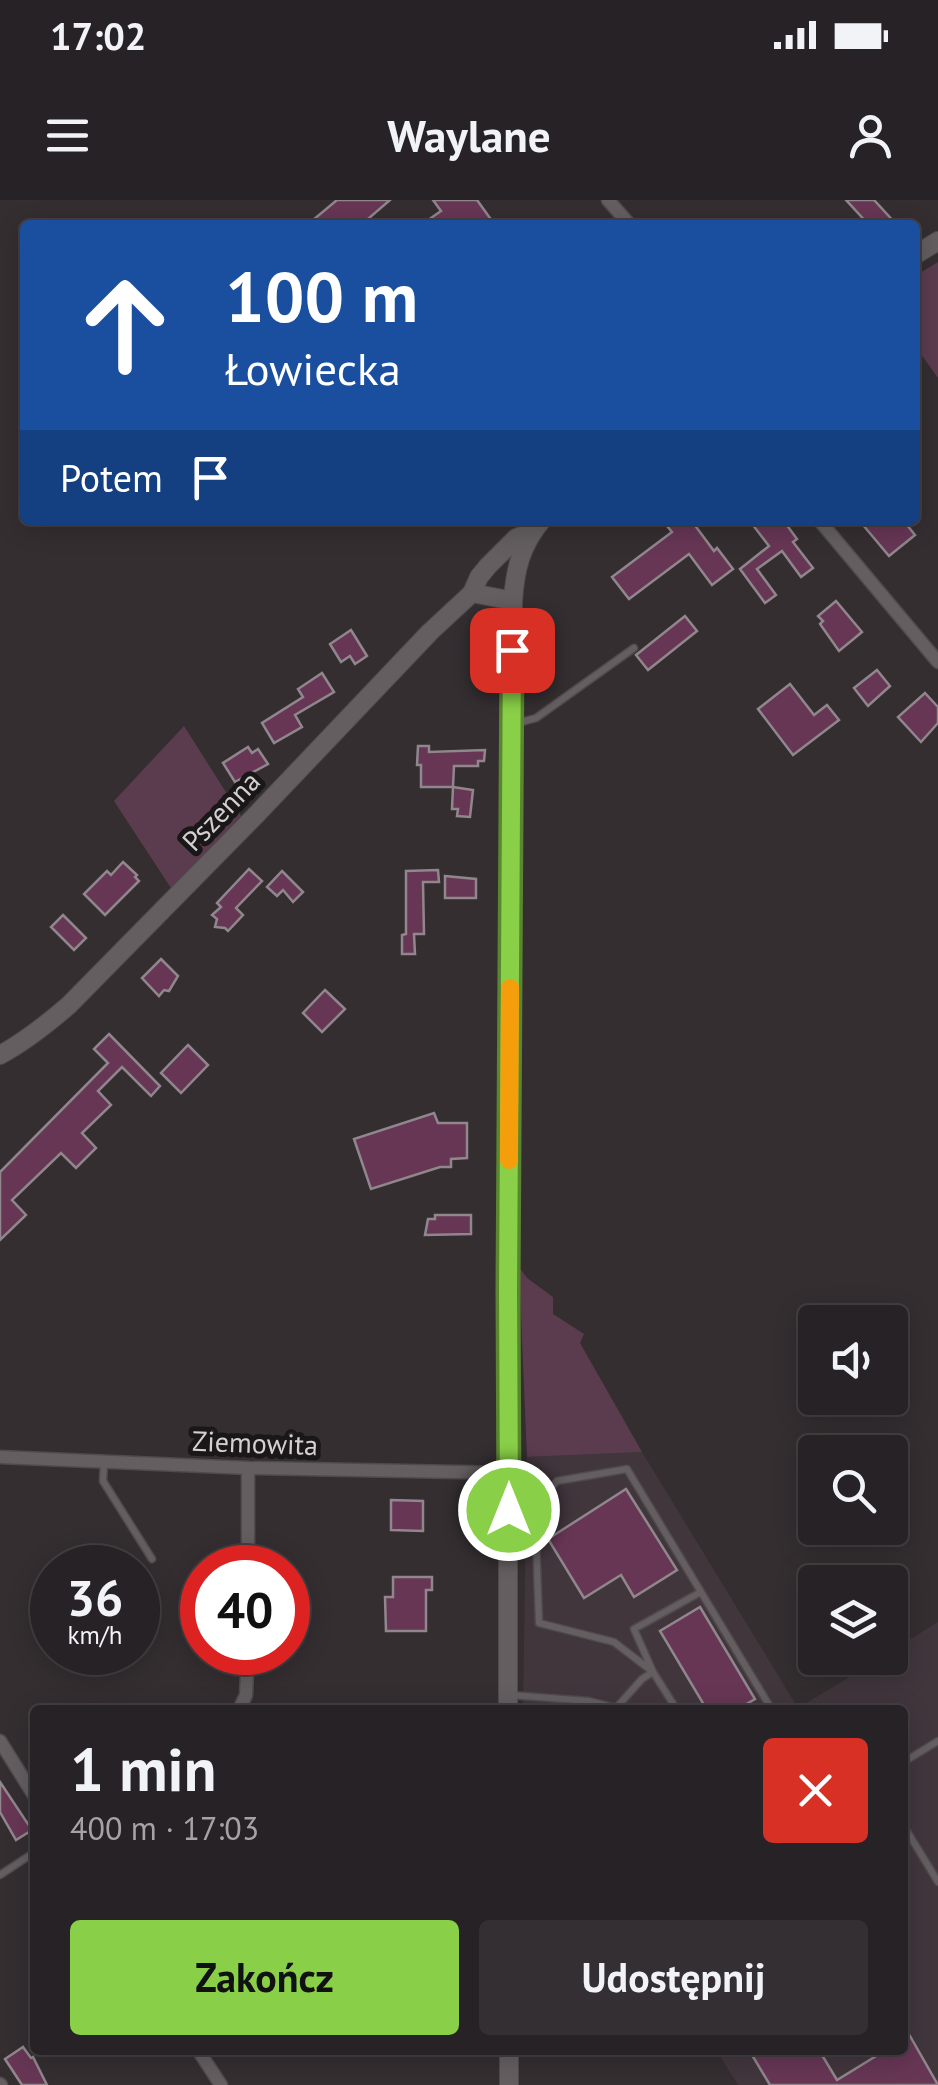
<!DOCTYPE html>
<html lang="pl">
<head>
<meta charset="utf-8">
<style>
  :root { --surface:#272225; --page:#332f32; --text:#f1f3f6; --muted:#a4a4a7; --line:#433f42; --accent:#89cf48 }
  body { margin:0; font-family:"PT Sans",sans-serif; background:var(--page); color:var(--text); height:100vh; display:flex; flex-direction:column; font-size:38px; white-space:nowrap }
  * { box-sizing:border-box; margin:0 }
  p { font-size:32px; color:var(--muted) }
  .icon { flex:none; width:55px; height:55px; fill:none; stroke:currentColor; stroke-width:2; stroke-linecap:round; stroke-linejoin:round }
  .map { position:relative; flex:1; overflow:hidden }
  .sheet { position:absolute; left:30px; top:1505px; width:878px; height:350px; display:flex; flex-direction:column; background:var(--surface); border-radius:10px; box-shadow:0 5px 25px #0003,0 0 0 2px var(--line) }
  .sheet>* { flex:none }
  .banner { position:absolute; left:20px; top:20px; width:900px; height:305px; border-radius:10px; box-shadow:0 5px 25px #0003,0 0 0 2px var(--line); background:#1a4fa0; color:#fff; overflow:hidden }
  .controls { position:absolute; left:798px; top:1105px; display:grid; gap:20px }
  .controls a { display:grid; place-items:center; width:110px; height:110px; border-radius:10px; background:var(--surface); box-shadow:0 5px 25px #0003,0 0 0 2px var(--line); font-size:50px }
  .speed { position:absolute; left:30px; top:1345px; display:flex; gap:20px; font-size:50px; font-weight:700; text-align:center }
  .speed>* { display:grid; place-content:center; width:130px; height:130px; border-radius:50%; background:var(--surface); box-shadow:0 5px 25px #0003,0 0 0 2px var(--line); line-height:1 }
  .speed small { font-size:25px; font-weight:400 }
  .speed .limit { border:15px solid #d22; background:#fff; color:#111 }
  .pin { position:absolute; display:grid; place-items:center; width:85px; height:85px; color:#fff; margin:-42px; border-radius:20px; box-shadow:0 5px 15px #0006 }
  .me { position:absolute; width:110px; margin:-55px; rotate:0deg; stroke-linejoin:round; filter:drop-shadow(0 0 8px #0008) }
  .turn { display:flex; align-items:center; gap:35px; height:210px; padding:0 40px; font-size:45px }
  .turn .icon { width:130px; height:130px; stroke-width:2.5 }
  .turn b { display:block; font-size:70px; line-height:85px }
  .then { display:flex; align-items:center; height:95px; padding:0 40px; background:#0003; gap:20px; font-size:38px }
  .round { display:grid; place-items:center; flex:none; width:105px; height:105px; border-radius:10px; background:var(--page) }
  .head { display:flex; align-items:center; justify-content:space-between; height:170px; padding:0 40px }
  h1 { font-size:60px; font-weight:800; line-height:75px }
  .primary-button { display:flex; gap:20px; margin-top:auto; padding:20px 40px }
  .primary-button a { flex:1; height:115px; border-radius:10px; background:var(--accent); color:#111; font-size:40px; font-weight:800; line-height:115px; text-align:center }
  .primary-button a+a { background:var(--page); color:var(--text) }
  .status { display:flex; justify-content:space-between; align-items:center; height:70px; padding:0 50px; background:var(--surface); direction:ltr }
  .status svg { height:28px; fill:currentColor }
  header { display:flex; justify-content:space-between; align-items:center; height:130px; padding:0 40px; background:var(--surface); font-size:45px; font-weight:800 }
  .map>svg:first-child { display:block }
  .built { fill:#42363d }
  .green { fill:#5b3c4f }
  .building { fill:#673655; stroke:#8f878b; stroke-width:2.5 }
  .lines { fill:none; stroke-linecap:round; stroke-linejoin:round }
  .service-casing { stroke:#504a4d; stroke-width:9 }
  .minor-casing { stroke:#504a4d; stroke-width:15 }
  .tertiary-casing { stroke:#504a4d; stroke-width:20 }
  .service { stroke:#645e61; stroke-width:6 }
  .minor { stroke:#645e61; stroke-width:12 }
  .tertiary { stroke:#645e61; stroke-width:18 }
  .route-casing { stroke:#59872f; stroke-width:25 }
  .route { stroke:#89cf48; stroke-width:18 }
  .slow { stroke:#f59e0b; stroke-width:18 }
  .labels { text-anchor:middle; stroke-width:10; stroke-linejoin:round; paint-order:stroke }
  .street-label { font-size:28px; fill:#d4d0d2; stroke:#1a1719 }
</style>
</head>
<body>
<div class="status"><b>17:02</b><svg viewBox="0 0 49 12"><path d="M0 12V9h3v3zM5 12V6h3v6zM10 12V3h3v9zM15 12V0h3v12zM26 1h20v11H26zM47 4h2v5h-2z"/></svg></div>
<header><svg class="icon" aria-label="menu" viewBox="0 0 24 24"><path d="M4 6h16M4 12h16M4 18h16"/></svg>Waylane<svg class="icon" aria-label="person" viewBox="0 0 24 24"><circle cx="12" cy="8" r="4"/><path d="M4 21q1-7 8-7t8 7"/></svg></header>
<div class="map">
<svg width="938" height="1885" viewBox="0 0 938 1885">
  <rect width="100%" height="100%" fill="#342e31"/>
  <path class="built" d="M 642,1252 L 798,1508 L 881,1458 L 890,1458 L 890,1452 L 938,1422 L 938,1885 L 738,1885 L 716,1850 L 902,1850 L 902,1510 L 523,1510 L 527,1257 Z"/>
  <g class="green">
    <path d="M 938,62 L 938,178 L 915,146 L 915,76 Z"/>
    <path d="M 184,526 L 241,616 L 171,688 L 114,601 Z"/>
    <path d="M 519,1067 L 527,1078 L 553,1097 L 553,1114 L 584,1134 L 580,1143 L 642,1252 L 527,1257 Z"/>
  </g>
  <g class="building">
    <path d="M 337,0 L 390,0 L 361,25 L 307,25 Z"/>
    <path d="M 433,0 L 477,0 L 495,25 L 421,25 L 441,11 Z"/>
    <path d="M 846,0 L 874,0 L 897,25 L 869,25 Z"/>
    <path d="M 662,320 L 691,320 L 714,351 L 717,348 L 733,369 L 712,385 L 689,354 L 629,399 L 612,377 L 672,332 Z"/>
    <path d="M 749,320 L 783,320 L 797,339 L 793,342 L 813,368 L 801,377 L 782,351 L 757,369 L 776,395 L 765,403 L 740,369 L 769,346 Z"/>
    <path d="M 869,320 L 903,320 L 915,335 L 889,356 L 863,325 Z"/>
    <path d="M 836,401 L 862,432 L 839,451 L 820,424 L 823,421 L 818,416 Z"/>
    <path d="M 685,416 L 697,431 L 648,470 L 636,455 Z"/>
    <path d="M 351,430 L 367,456 L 355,464 L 350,456 L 341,462 L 330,444 Z"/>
    <path d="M 877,470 L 890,486 L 868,506 L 854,488 Z"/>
    <path d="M 322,473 L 334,492 L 295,515 L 302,527 L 274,543 L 262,523 L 303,497 L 298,489 Z"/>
    <path d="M 790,484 L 814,515 L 827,505 L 839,520 L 793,555 L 758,509 Z"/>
    <path d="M 925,493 L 938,507 L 938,523 L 921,542 L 898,517 Z"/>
    <path d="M 418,546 L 429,546 L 429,552 L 485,550 L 484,561 L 478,561 L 478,566 L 454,566 L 453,587 L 421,587 L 421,565 L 417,565 Z"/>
    <path d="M 248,547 L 252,553 L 258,549 L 268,564 L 235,582 L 223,563 Z"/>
    <path d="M 453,587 L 473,590 L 470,617 L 457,616 L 458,609 L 452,609 Z"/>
    <path d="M 123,662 L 137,675 L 135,677 L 139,681 L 105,715 L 84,694 L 107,671 L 111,675 Z"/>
    <path d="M 249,669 L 262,681 L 236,708 L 243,715 L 228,731 L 225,728 L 215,727 L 217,719 L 212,715 L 221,707 L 217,703 Z"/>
    <path d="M 438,670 L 439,682 L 423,682 L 424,734 L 414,734 L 415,754 L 402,754 L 402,735 L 406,734 L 406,671 Z"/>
    <path d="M 282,671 L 303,692 L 293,702 L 283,690 L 277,696 L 267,687 Z"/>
    <path d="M 445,676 L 476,679 L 476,698 L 445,698 Z"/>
    <path d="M 63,715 L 86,738 L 74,750 L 51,727 Z"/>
    <path d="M 161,759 L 178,776 L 169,791 L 164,790 L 159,796 L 142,778 Z"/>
    <path d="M 325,790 L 345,809 L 322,832 L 303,813 Z"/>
    <path d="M 109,834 L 160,886 L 151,896 L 122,867 L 98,891 L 111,905 L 82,933 L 96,948 L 76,968 L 61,953 L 12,1000 L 26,1015 L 0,1040 L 0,972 L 108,863 L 94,849 Z"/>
    <path d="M 188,845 L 208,865 L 181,893 L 161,873 Z"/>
    <path d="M 434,913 L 438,923 L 467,923 L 467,958 L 451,959 L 451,967 L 440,967 L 371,989 L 354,939 Z"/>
    <path d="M 435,1015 L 471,1015 L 471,1034 L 425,1035 L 428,1019 L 435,1019 Z"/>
    <path d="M 626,1289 L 677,1370 L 634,1397 L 621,1375 L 584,1398 L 548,1339 Z"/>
    <path d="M 391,1300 L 423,1301 L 423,1331 L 391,1330 Z"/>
    <path d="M 393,1377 L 432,1377 L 432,1390 L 426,1390 L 426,1431 L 386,1431 L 385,1397 L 393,1397 Z"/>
    <path d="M 700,1407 L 755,1499 L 736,1510 L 707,1510 L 660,1431 Z"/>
    <path d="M 0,1582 L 32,1630 L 16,1640 L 0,1612 Z"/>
    <path d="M 910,1836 L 938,1885 L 770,1885 L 749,1850 L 819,1850 L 837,1880 L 886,1850 L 902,1850 L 902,1840 Z"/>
    <path d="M 23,1847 L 31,1858 L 33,1857 L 47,1885 L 22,1885 L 5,1859 Z"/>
  </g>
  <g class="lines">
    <defs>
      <g id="service">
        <path d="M 514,524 L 536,518 L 634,448"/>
        <path d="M 104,1263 L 103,1281 L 152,1359"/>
        <path d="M 510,1495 L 589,1501 L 616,1508"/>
        <path d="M 616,1508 L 642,1479 L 653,1472 L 634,1429 L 699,1393"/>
        <path d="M 677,1510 L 653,1472 L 614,1442 L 539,1423 L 535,1308 L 557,1281 L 627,1269 L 772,1510"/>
        <path d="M 902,1563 L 938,1541"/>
        <path d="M 902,1623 L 938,1682"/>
        <path d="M 0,1675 L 35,1652"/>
      </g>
      <g id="minor">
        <path d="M 608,0 L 630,25"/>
        <path d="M 819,320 L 938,462"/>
        <path d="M 0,1257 L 248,1268 L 509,1273"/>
        <path d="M 248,1368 L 248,1268"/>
        <path d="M 239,1510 L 246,1495 L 248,1452"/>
        <path d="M 0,1541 L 35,1597"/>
        <path d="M 198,1850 L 221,1885"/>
        <path d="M 0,1884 L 1,1885"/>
      </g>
      <g id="tertiary">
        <path d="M 915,55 L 938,41"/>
        <path d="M 472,393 L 513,401"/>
        <path d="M 0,855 C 26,841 47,824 69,805 L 256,615 L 430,432 L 472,393 L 479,377 L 488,366 L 516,338 L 531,332"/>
        <path d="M 508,1510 L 508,1089 L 513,401 C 515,369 521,345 542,320"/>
        <path d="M 509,1850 L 509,1885"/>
      </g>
    </defs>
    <use href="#service" class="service-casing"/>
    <use href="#minor" class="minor-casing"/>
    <use href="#tertiary" class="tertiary-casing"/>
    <use href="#service" class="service"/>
    <use href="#minor" class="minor"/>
    <use href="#tertiary" class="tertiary"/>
  </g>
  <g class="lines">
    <defs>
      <path id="route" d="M 509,1310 L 508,1090 L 512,450"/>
    </defs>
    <use href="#route" class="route-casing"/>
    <use href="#route" class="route"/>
    <path class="slow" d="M 509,960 L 510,788"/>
  </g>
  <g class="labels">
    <g class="street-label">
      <text transform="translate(221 611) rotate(-46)" y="10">Pszenna</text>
      <text transform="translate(255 1243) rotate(2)" y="10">Ziemowita</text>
    </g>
  </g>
</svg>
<div class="controls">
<a><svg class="icon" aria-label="sound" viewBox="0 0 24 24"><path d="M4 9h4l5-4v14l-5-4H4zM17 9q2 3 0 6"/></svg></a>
<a><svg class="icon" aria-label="search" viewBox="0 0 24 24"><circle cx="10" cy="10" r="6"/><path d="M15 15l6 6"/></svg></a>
<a><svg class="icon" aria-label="layers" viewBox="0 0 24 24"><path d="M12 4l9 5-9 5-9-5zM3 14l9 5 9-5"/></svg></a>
</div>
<div class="speed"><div>36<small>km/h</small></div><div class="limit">40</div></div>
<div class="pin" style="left:512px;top:450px;background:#d93025"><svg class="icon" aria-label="arrive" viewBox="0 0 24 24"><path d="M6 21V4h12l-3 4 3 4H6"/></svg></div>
<svg class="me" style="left:509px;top:1310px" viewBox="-20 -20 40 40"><circle r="17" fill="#89cf48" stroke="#fff" stroke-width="3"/><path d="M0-11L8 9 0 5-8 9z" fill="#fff"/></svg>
<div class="banner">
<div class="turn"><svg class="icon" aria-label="ahead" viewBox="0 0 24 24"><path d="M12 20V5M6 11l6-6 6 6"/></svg><div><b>100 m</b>Łowiecka</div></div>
<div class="then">Potem<svg class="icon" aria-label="arrive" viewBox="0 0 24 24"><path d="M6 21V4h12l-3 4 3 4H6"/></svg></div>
</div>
<section class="sheet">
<div class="head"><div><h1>1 min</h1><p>400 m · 17:03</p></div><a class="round" style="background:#d93025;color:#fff"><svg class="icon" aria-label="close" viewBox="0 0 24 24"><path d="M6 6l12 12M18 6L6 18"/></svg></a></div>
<div class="primary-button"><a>Zakończ</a><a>Udostępnij</a></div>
</section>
</div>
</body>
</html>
